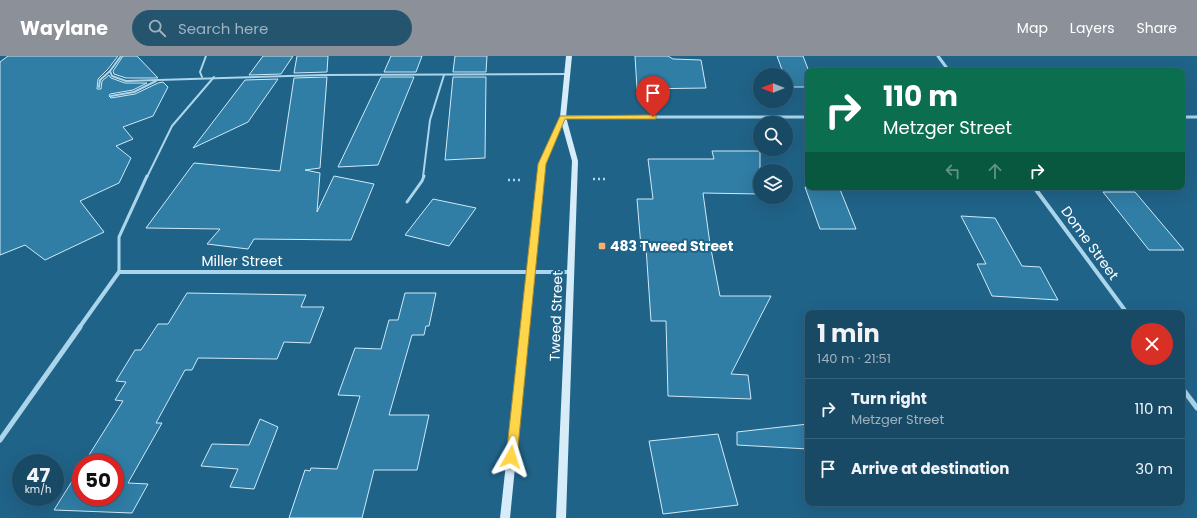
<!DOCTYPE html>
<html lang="en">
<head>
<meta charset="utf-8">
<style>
  :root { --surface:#184a66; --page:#25546f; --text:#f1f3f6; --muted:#9fb3bf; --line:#36627a; --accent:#8c9099 }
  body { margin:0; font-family:Poppins,sans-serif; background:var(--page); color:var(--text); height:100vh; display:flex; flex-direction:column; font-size:15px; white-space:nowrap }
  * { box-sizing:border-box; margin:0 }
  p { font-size:13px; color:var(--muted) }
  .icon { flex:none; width:22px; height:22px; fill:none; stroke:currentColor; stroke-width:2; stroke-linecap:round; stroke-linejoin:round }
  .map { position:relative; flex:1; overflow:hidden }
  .panel { position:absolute; left:805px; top:254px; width:380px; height:196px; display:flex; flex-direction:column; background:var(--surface); border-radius:8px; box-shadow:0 4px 16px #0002,0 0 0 1px var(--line) }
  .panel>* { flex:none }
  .top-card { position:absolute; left:805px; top:12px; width:380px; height:122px; border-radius:8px; box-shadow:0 4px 16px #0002,0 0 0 1px var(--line); background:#0b6e4f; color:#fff; overflow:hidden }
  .needle { width:26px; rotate:270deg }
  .controls { position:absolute; left:753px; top:12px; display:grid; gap:8px }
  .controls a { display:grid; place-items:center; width:40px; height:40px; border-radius:50%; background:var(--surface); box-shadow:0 4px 16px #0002,0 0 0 1px var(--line); font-size:20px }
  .speed { position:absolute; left:12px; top:398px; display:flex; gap:8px; font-size:20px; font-weight:700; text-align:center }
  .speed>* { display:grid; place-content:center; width:52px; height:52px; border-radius:50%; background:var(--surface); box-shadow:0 4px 16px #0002,0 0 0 1px var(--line); line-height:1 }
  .speed small { font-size:10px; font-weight:400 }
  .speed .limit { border:6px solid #d22; background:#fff; color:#111 }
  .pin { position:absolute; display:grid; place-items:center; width:34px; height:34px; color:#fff; margin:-41px -17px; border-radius:50% 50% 50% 0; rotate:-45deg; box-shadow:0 0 4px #0007 }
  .pin .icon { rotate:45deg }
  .me { position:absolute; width:44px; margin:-22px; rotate:6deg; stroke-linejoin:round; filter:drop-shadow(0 0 3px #0008) }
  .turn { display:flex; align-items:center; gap:14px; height:84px; padding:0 12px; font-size:18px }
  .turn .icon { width:52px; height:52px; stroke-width:2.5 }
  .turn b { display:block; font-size:28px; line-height:34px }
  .lanes { display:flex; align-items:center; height:38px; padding:0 12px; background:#0003; justify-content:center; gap:20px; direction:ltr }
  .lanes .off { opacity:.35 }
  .round { display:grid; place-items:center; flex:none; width:42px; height:42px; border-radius:21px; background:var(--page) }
  .overview { display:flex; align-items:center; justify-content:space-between; height:68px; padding:0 12px }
  h1 { font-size:24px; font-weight:700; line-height:30px }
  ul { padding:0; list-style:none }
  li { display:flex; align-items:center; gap:12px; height:60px; padding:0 12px; border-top:1px solid var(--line) }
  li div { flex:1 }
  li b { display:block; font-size:15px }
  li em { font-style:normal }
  header { display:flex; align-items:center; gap:24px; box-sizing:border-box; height:56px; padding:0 20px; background:var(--accent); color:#fff }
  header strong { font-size:19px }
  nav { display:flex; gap:22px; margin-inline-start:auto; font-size:14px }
  .search { width:280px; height:36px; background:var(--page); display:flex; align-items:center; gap:10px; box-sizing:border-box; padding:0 14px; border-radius:22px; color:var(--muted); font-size:15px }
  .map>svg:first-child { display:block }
  .building { fill:#307da5; stroke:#cfeaf8 }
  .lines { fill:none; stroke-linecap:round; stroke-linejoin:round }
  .path { stroke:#aad5ea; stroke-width:2.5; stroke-dasharray:2 3; stroke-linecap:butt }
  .lane-far1 { stroke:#aad5ea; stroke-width:2 }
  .lane { stroke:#aad5ea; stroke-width:3 }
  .street-far2 { stroke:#aad5ea; stroke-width:3 }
  .street-far1 { stroke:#aad5ea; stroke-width:4 }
  .street { stroke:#aad5ea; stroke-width:5 }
  .secondary { fill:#d6ecf8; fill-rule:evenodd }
  .route { fill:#ffd54a; stroke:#a68a30 }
  .poi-dot { fill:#f8b16b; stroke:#206388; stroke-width:1.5 }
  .labels { text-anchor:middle; stroke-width:4; stroke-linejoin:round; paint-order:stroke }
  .street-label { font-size:14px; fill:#fff; stroke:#206388 }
  .poi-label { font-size:14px; font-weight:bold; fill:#fff; stroke:#206388; text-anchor:start }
</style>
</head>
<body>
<header>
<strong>Waylane</strong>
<div class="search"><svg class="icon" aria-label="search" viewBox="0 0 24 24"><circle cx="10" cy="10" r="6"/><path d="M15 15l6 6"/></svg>Search here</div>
<nav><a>Map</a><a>Layers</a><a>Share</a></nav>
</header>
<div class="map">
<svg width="1197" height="462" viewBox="0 0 1197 462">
  <rect width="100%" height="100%" fill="#206388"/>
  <g class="building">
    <path d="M 8,0 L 118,0 L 108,13 L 98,23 L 97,33 L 101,33 L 102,25 L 109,19 L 111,22 L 125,27 L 147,27 L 133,34 L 110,38 L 109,40 L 111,42 L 135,38 L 158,27 L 163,26 L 168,31 L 153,60 L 123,71 L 133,83 L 116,90 L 131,102 L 119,127 L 80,145 L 104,176 L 45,204 L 25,189 L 0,199 L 0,6 Z"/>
    <path d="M 123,0 L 137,0 L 158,22 L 126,22 L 114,18 L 113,15 Z"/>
    <path d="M 263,0 L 293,0 L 281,18 L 249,19 Z"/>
    <path d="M 297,0 L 328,0 L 327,16 L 294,17 Z"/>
    <path d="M 391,0 L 422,0 L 416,16 L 384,16 Z"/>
    <path d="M 455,0 L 487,0 L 486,16 L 453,16 Z"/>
    <path d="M 635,0 L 668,0 L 673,3 L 701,4 L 706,32 L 637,33 Z"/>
    <path d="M 777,0 L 803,0 L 808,13 L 808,31 L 788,31 L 786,19 L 784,19 Z"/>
    <path d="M 327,21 L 320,112 L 305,114 L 320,117 L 317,156 L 334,120 L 374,128 L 351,184 L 254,183 L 248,193 L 207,188 L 220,173 L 146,172 L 194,107 L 280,115 L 294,22 Z"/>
    <path d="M 381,21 L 414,21 L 378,109 L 338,111 Z"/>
    <path d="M 453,21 L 486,21 L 485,102 L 445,104 Z"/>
    <path d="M 278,23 L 248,66 L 193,92 L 245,24 Z"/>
    <path d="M 712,95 L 760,95 L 760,138 L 703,137 L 710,188 L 720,240 L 771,240 L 731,318 L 748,319 L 751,343 L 668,340 L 666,265 L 651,265 L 646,191 L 641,191 L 637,143 L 653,143 L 648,103 L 714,103 Z"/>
    <path d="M 805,131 L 839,131 L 856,173 L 820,173 Z"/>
    <path d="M 1103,136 L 1135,136 L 1184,194 L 1149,194 Z"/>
    <path d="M 433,143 L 476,152 L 449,190 L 405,179 Z"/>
    <path d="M 961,160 L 995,162 L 1022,210 L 1040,211 L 1058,244 L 992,240 L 977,208 L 986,208 Z"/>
    <path d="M 187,237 L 306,239 L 301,251 L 324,251 L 310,287 L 284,286 L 277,303 L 198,302 L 192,314 L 185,314 L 156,367 L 162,367 L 128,427 L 148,428 L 132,457 L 54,454 L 81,411 L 81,441 L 115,441 L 115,407 L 84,407 L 123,345 L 115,344 L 126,326 L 116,325 L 135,294 L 141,294 L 158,268 L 168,268 Z"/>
    <path d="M 405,237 L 436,237 L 429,270 L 426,270 L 424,279 L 412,279 L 389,359 L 429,359 L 417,414 L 374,414 L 362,462 L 289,462 L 305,414 L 310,415 L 311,412 L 337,413 L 360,340 L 338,339 L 355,292 L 381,293 L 389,264 L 398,264 Z"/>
    <path d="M 260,363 L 278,371 L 254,433 L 230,431 L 238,413 L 201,410 L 212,388 L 249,389 Z"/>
    <path d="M 808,368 L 808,393 L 737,389 L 737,376 Z"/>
    <path d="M 718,378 L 738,449 L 663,458 L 649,385 Z"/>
  </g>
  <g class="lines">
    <g class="path">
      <path d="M 593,123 L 607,123"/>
      <path d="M 508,124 L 520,124"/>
    </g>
    <g class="lane-far1">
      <path d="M 121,0 L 110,15 L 112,20 L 126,25 L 323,19 L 567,18"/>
      <path d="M 202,21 L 200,16 L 206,0"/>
      <path d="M 99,31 L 100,24 L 110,15"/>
      <path d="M 111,40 L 134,36 L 156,25"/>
      <path d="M 147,121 L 172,70 L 214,21"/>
      <path d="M 423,121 L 430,64 L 444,19"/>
    </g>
    <g class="lane">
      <path d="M 407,146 L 422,125 L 424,120"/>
      <path d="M 119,216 L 119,181 L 147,120"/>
    </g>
    <g class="street-far2">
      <path d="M 938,0 L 949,15"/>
      <path d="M 563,61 L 808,61"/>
      <path d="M 1182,61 L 1197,61"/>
    </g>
    <g class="street-far1">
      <path d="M 1034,131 L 1127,257"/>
      <path d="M 79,272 L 119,216 L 570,216"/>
    </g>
    <g class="street">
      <path d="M 1182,332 L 1197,352"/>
      <path d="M 0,384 L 80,271"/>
    </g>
    <path class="secondary" d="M 566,0 L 572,0 L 566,61 L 578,105 L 566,462 L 556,462 L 572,105 L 562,69 L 545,107 L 510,462 L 500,462 L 539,107 L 560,61 Z"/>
  </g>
  <path class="route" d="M 653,59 L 656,60 L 656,63 L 565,63 L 546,108 L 517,401 L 515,404 L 511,406 L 507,404 L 506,401 L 538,108 L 560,60 Z"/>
  <rect class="poi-dot" x="598" y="186" width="8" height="8" rx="2"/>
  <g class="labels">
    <g class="street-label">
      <text transform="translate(1090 187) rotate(54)" y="5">Dome Street</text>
      <text x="242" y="210">Miller Street</text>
      <text transform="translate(556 260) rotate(-88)" y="5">Tweed Street</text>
    </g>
    <g class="poi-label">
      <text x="610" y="195">483 Tweed Street</text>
    </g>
  </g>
</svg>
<div class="controls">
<a><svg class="needle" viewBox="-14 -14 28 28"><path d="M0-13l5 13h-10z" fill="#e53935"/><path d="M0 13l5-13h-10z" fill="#9fb3bf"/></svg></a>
<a><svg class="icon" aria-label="search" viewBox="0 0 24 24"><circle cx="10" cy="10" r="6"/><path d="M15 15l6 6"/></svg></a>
<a><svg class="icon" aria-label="layers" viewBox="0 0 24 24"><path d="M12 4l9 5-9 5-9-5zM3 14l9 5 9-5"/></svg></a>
</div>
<div class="speed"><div>47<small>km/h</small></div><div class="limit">50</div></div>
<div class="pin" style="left:653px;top:61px;background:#d93025"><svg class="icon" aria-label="arrive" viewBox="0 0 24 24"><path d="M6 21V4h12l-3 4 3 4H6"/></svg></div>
<svg class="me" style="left:511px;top:401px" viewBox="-20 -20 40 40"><path d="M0-17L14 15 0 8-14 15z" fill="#ffd54a" stroke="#fff" stroke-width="4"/></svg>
<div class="top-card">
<div class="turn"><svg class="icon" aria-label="right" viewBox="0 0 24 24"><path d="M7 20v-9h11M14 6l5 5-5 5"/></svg><div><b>110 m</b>Metzger Street</div></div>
<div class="lanes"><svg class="icon off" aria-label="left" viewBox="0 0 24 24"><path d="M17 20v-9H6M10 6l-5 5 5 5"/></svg><svg class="icon off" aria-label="ahead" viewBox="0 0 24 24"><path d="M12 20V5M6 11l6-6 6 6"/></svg><svg class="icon" aria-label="right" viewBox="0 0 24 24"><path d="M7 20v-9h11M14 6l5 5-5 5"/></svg></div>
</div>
<section class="panel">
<div class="overview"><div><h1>1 min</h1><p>140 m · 21:51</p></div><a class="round" style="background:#d93025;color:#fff"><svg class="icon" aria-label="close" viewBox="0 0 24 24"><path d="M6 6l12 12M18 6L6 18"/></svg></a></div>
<ul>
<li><svg class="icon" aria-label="right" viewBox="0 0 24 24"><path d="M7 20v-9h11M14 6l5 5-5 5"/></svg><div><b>Turn right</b><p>Metzger Street</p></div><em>110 m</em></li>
<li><svg class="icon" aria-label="arrive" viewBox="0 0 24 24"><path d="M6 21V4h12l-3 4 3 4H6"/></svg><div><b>Arrive at destination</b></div><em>30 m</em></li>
</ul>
</section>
</div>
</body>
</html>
